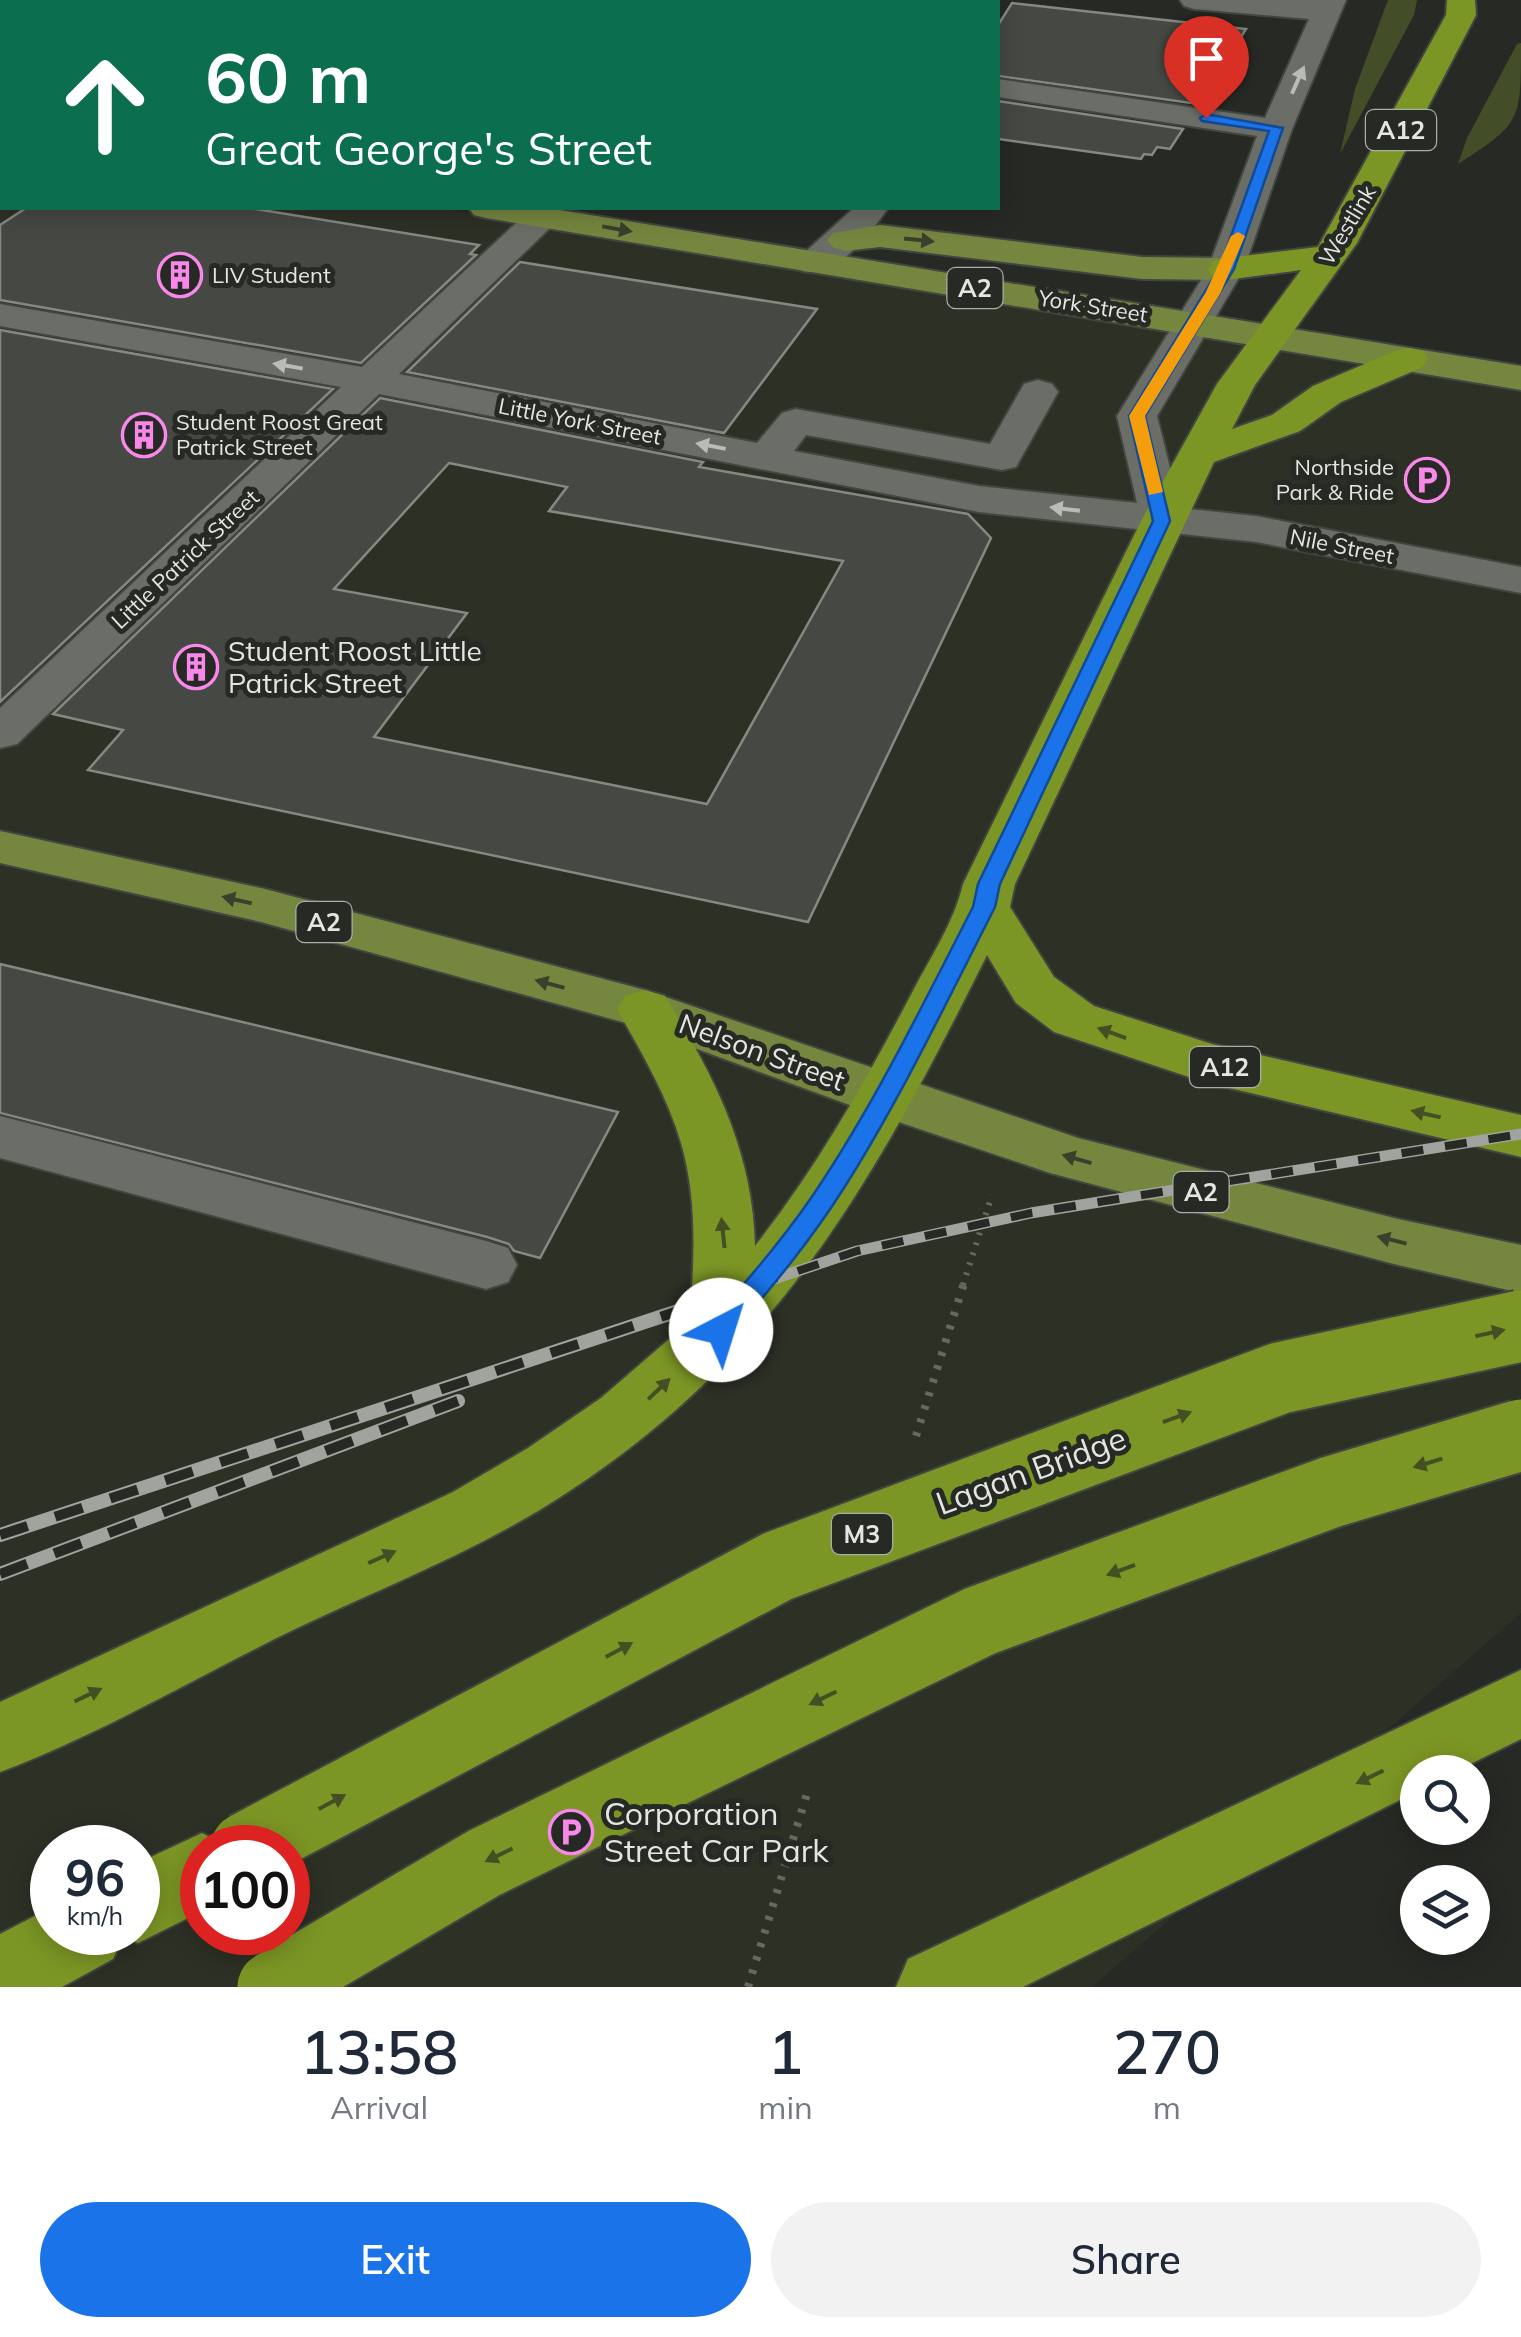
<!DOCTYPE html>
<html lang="en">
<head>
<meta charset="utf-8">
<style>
  :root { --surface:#fff; --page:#f2f2f3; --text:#1f2937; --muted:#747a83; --accent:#1a73e8 }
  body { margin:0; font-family:Mulish,sans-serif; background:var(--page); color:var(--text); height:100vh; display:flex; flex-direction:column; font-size:38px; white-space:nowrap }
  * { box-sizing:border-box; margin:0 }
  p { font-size:32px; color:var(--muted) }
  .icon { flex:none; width:55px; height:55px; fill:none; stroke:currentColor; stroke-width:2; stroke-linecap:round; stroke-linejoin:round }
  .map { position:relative; height:1987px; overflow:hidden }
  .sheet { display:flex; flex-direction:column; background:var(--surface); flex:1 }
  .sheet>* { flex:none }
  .hud { position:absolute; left:0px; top:0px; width:1000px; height:210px; box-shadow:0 5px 25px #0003; background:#0b6e4f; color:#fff; overflow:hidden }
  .controls { position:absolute; left:1400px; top:1755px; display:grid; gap:20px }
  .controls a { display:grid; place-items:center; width:90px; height:90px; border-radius:50%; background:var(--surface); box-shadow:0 5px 25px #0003; font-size:50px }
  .speed { position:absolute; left:30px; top:1825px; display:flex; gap:20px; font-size:50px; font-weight:700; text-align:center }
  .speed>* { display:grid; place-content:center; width:130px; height:130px; border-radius:50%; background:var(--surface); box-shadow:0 5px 25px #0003; line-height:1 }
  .speed small { font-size:25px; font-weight:400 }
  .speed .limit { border:15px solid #d22; background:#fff; color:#111 }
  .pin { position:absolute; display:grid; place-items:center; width:85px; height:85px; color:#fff; margin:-102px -42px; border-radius:50% 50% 50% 0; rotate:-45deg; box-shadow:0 0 10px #0007 }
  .pin .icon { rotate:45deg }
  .me { position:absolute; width:110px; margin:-55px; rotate:40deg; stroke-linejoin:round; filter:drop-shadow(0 0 8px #0008) }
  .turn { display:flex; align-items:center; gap:35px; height:210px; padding:0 40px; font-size:45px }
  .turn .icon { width:130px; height:130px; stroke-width:2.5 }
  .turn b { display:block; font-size:70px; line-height:85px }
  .eta { display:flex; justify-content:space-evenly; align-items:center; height:170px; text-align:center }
  .eta b { font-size:60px; font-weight:600; line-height:70px }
  .cta { display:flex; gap:20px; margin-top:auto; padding:20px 40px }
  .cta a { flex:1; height:115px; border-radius:60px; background:var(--accent); color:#fff; font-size:40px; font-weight:600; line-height:115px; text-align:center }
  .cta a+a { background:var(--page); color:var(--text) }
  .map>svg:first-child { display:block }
  .built { fill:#2d3025; fill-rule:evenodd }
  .green { fill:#434e28 }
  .building { fill:#464843; stroke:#868882; stroke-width:2.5; fill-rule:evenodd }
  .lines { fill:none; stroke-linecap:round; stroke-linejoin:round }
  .minor-casing { stroke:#434540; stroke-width:4 }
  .major-casing { stroke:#434540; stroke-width:4 }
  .highway-casing { stroke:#434540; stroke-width:4 }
  .path-far1 { stroke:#666863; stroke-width:6; stroke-dasharray:2.5 8; stroke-linecap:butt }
  .path { stroke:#666863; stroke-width:8; stroke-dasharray:4 10; stroke-linecap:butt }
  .minor { fill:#6b6d67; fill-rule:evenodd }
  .major { fill:#75863f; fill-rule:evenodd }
  .highway { fill:#7c9625; fill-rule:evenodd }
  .rail-far1-casing { stroke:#a1a39e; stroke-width:11 }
  .rail-casing { stroke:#a1a39e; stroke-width:14 }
  .rail-far1 { stroke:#272924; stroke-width:8; stroke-dasharray:22; stroke-linecap:butt }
  .rail { stroke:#272924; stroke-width:10; stroke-dasharray:29; stroke-linecap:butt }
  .highway-bridge-casing { stroke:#434540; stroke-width:75; stroke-linecap:butt }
  .highway-bridge { stroke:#7c9625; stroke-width:71 }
  .oneway { fill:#babcb7 }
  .oneway2 { fill:#3a402b }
  .oneway3 { fill:#454f24 }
  .route { fill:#1a73e8; stroke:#114b97; stroke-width:2.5 }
  .slow { fill:#f59e0b }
  .labels { text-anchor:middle; stroke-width:10; stroke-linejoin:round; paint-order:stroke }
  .far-street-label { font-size:22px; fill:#e4e6e2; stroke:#272924 }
  .far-poi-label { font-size:22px; fill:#e4e6e2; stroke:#272924; text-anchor:start }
  .shield { fill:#272924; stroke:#abada9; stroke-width:2.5 }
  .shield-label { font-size:25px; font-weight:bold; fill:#e4e6e2 }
  .poi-label { font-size:28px; fill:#e4e6e2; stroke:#272924; text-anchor:start }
  .street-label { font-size:28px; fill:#e4e6e2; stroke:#272924 }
  .near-street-label { font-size:32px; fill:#e4e6e2; stroke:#272924 }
  .near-poi-label { font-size:32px; fill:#e4e6e2; stroke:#272924; text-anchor:start }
</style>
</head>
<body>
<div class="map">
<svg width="1521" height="1987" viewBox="0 0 1521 1987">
  <rect width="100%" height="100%" fill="#272924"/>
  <g class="built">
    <path d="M 0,0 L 309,0 L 2,2 L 2,120 Z"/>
    <path d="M 0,136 L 2,208 L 439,208 L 1521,384 L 1521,1613 L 1092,1987 L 0,1987 ZM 52,1848 L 138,1848 L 138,1932 L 52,1932 ZM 202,1848 L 288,1848 L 288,1932 L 202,1932 Z"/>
  </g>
  <g class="green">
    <path d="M 1388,0 L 1417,0 L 1414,15 L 1340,154 L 1355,89 Z"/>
    <path d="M 1521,43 C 1521,122 1521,123 1458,164 L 1467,138 L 1517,44 Z"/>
  </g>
  <g class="building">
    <path d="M 1012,3 L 1246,29 L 1198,104 L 998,76 L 998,25 Z"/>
    <path d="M 998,101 L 1183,129 L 1170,149 L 1157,147 L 1152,155 L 1144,154 L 1141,159 L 998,139 Z"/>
    <path d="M 26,208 L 249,208 L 479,245 L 470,254 L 476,255 L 361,363 L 0,300 L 0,225 Z"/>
    <path d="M 520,262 L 817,309 L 724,433 L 407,372 Z"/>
    <path d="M 0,330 L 333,389 L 0,702 Z"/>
    <path d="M 380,398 L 703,462 L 699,467 L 968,514 L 991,538 L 808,922 L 88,770 L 123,730 L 53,714 ZM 449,463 L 567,487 L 549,511 L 843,561 L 707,804 L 374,737 L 467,613 L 334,589 Z"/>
    <path d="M 0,964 L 618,1112 L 540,1258 L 514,1251 L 509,1244 L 487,1237 L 0,1113 Z"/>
  </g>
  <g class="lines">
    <defs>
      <g id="minor">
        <path d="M 1180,0 L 1346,0 L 1292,129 L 1244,269 L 1157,416 L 1180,508 L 1256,516 L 1521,567 L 1521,593 L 1256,542 L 979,512 L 379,394 L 17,744 L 0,748 L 0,708 L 341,387 L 0,326 L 0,304 L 362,367 L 531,209 L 550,208 L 560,216 L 555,223 L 399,374 L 757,443 L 782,413 L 796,409 L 990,444 L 1024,384 L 1038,380 L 1052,384 L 1058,392 L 1016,467 L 1002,470 L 806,435 L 794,451 L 979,486 L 1137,503 L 1117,416 L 1208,269 L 1257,136 L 998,97 L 998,79 L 1265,118 L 1309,19 L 1194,9 L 1184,6 Z"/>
        <path d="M 854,208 L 888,208 C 870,234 836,279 802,271 L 797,263 L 802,255 Z"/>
        <path d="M 0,1116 L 486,1241 L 508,1248 L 517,1265 L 508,1282 L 486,1289 L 0,1158 Z"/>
      </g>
      <g id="major">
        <path d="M 2,100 L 2,121 L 0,122 L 0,101 Z"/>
        <path d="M 469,208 L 547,208 L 1521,366 L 1521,390 L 486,218 L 474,215 Z"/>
        <path d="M 880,225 L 1142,257 L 1226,258 L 1239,261 L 1244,269 L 1239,277 L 1226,280 L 1142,279 L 880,247 L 845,251 L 833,247 L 827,240 L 833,233 Z"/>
        <path d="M 0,831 L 265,889 L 645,990 L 1078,1138 L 1398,1219 L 1521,1245 L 1521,1293 L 1398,1265 L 1050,1173 L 866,1111 L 626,1023 L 261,922 L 0,863 Z"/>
      </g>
      <g id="highway">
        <path d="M 1447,0 L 1475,0 L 1476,15 L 1357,243 L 1255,385 L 1232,429 L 1272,415 L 1313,386 L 1395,351 L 1409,348 L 1423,351 L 1428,359 L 1423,367 L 1341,402 L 1300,431 L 1214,462 L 1015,884 L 1010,907 L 1054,977 L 1094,1006 L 1212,1044 L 1521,1115 L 1521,1157 L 1204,1082 L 1054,1032 L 1016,1003 L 987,955 C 869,1191 770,1370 538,1511 C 459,1558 375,1591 293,1630 C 196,1677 101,1734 0,1772 L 0,1702 L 453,1492 L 528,1448 L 601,1398 L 690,1321 C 694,1261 698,1201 681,1143 C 667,1095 641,1052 617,1009 L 625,996 L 645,990 L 665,996 C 714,1076 753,1151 755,1246 C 818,1166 867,1079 914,989 C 932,955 954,922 963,884 L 1141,521 L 1217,384 L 1301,270 L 1226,280 L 1213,277 L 1208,269 L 1213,261 L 1226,258 L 1318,247 L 1446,15 Z"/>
        <path d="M 1521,1670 L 1521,1739 L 1454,1772 L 1418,1772 L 1418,1791 L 1023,1987 L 896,1987 L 908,1959 Z"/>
        <path d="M 202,1833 L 231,1848 L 202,1848 L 202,1911 L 138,1943 L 123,1937 L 113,1959 L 62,1987 L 0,1987 L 0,1934 L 52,1907 L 52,1932 L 138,1932 L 138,1863 Z"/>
      </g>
    </defs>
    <use href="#minor" class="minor-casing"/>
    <use href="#major" class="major-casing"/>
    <use href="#highway" class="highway-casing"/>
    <path class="path-far1" d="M 963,1285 L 992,1195"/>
    <g class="path">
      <path d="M 916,1436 L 964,1283"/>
      <path d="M 748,1987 L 809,1787"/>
    </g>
    <use href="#minor" class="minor"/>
    <use href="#major" class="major"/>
    <use href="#highway" class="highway"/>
    <defs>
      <path id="rail-far1" d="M 756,1285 L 857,1251 L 1031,1213 L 1521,1134"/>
      <g id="rail">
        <path d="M 0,1535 L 763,1283"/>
        <path d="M 0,1574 L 458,1401"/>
      </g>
    </defs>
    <use href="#rail-far1" class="rail-far1-casing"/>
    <use href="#rail" class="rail-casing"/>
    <use href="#rail-far1" class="rail-far1"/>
    <use href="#rail" class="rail"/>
    <defs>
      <g id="highway-bridge">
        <path d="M 246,1848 L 778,1566 L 1280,1378 L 1521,1326"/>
        <path d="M 273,1987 L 484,1863 L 980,1621 L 1331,1492 L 1521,1435"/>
      </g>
    </defs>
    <use href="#highway-bridge" class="highway-bridge-casing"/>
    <use href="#highway-bridge" class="highway-bridge"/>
  </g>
  <defs><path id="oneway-solid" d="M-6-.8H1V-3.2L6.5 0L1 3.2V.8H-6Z" transform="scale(2.5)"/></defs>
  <g class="oneway">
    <use href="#oneway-solid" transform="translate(1298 80) rotate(-66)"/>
    <use href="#oneway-solid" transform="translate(288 366) rotate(-170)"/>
    <use href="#oneway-solid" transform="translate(711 446) rotate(-169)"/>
    <use href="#oneway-solid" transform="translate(1065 509) rotate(-173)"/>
  </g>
  <g class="oneway2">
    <use href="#oneway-solid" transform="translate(617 229) rotate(10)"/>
    <use href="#oneway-solid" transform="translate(919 240) rotate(6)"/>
    <use href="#oneway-solid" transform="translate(237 900) rotate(-167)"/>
    <use href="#oneway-solid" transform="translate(550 984) rotate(-165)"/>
    <use href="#oneway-solid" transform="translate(1077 1159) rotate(-164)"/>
    <use href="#oneway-solid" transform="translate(1392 1240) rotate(-166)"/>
  </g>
  <g class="oneway3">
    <use href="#oneway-solid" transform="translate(1112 1033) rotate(-160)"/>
    <use href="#oneway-solid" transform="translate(1426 1114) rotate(-167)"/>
    <use href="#oneway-solid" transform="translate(723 1233) rotate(-96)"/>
    <use href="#oneway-solid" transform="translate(1490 1333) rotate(-12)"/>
    <use href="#oneway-solid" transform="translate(659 1389) rotate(-44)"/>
    <use href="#oneway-solid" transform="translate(1177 1417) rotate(-20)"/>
    <use href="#oneway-solid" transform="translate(1428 1463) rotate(163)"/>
    <use href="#oneway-solid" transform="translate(382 1557) rotate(-24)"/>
    <use href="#oneway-solid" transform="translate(1121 1570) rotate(160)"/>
    <use href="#oneway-solid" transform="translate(619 1650) rotate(-28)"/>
    <use href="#oneway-solid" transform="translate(88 1695) rotate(-26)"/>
    <use href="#oneway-solid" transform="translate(823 1698) rotate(154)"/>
    <use href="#oneway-solid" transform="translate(1370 1777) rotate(154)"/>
    <use href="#oneway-solid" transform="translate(332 1802) rotate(-28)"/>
    <use href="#oneway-solid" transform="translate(499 1855) rotate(154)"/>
  </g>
  <path class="route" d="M 1206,114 L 1283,128 L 1234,269 L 1145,416 L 1170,521 L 1000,884 L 995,907 C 946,1003 900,1100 842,1191 C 809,1243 769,1290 730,1337 L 721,1340 L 711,1337 L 708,1330 L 711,1322 C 751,1276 792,1229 825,1177 C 881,1091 926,998 973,907 L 978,884 L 1153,521 L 1129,416 L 1219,269 L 1269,131 L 1202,121 L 1200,118 Z"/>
  <path class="slow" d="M 1238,232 L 1245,236 L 1221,292 L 1145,416 L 1163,492 L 1149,495 L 1129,416 L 1206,292 L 1231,236 Z"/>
  <defs>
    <symbol id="building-ring" viewBox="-11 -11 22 22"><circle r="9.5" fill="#272924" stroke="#f888ea" stroke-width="1.5"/><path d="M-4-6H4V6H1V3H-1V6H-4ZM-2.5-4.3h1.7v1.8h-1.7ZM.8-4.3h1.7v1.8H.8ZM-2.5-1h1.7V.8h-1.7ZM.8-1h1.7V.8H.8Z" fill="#f888ea"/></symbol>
    <symbol id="parking-ring" viewBox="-11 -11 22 22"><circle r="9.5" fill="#272924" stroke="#f888ea" stroke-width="1.5"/><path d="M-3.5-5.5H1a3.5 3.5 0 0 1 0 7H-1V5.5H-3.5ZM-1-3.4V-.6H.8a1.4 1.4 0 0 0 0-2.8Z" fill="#f888ea"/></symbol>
  </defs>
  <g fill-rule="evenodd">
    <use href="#building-ring" x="155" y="250" width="50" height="50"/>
    <use href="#building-ring" x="119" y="410" width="50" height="50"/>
    <use href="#parking-ring" x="1402" y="455" width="50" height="50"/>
    <use href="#building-ring" x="171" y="642" width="50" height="50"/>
    <use href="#parking-ring" x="546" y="1807" width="50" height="50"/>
  </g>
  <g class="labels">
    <g class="far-street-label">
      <text transform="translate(1347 225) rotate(-59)" y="8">Westlink</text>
      <text transform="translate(1093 306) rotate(9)" y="8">York Street</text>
      <text transform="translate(580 421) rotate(11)" y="8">Little York Street</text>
      <text transform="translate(1342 546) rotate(11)" y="8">Nile Street</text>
      <text transform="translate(185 559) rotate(-43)" y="8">Little Patrick Street</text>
    </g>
    <g class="far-poi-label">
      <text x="212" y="283">LIV Student</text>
      <text x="176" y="430">Student Roost Great<tspan x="176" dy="25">Patrick Street</tspan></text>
      <text x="1394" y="475" text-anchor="end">Northside<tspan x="1394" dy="25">Park &amp; Ride</tspan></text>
    </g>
    <g class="shield">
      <rect x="1366" y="110" width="70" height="40" rx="8"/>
      <rect x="947.5" y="268" width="55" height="40" rx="8"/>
      <rect x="296.5" y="902" width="55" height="40" rx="8"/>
      <rect x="1190" y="1047" width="70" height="40" rx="8"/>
      <rect x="1173.5" y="1172" width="55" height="40" rx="8"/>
      <rect x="832" y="1514" width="60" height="40" rx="8"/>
    </g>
    <g class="shield-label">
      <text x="1401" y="139">A12</text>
      <text x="975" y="297">A2</text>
      <text x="324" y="931">A2</text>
      <text x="1225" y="1076">A12</text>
      <text x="1201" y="1201">A2</text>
      <text x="862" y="1543">M3</text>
    </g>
    <g class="poi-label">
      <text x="228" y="661">Student Roost Little<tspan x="228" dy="32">Patrick Street</tspan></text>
    </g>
    <g class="street-label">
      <text transform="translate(762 1052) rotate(20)" y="10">Nelson Street</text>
    </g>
    <g class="near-street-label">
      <text transform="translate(1031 1471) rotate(-20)" y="11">Lagan Bridge</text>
    </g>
    <g class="near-poi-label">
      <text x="604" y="1825">Corporation<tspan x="604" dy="37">Street Car Park</tspan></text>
    </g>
  </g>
</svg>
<div class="controls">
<a><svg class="icon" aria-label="search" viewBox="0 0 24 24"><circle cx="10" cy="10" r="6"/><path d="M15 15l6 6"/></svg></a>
<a><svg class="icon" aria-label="layers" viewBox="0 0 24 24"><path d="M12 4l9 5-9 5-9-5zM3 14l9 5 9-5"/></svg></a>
</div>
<div class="speed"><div>96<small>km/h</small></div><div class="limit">100</div></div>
<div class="pin" style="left:1206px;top:118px;background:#d93025"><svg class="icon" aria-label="arrive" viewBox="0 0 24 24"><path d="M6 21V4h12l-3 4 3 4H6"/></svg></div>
<svg class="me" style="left:721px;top:1330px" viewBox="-20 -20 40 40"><circle r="19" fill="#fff"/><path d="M0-13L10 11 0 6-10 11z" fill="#1a73e8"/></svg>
<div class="hud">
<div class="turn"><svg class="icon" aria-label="ahead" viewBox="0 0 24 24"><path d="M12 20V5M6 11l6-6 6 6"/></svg><div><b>60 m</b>Great George's Street</div></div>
</div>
</div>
<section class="sheet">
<div class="eta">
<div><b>13:58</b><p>Arrival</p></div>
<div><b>1</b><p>min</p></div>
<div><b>270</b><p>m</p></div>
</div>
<div class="cta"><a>Exit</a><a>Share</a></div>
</section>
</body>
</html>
